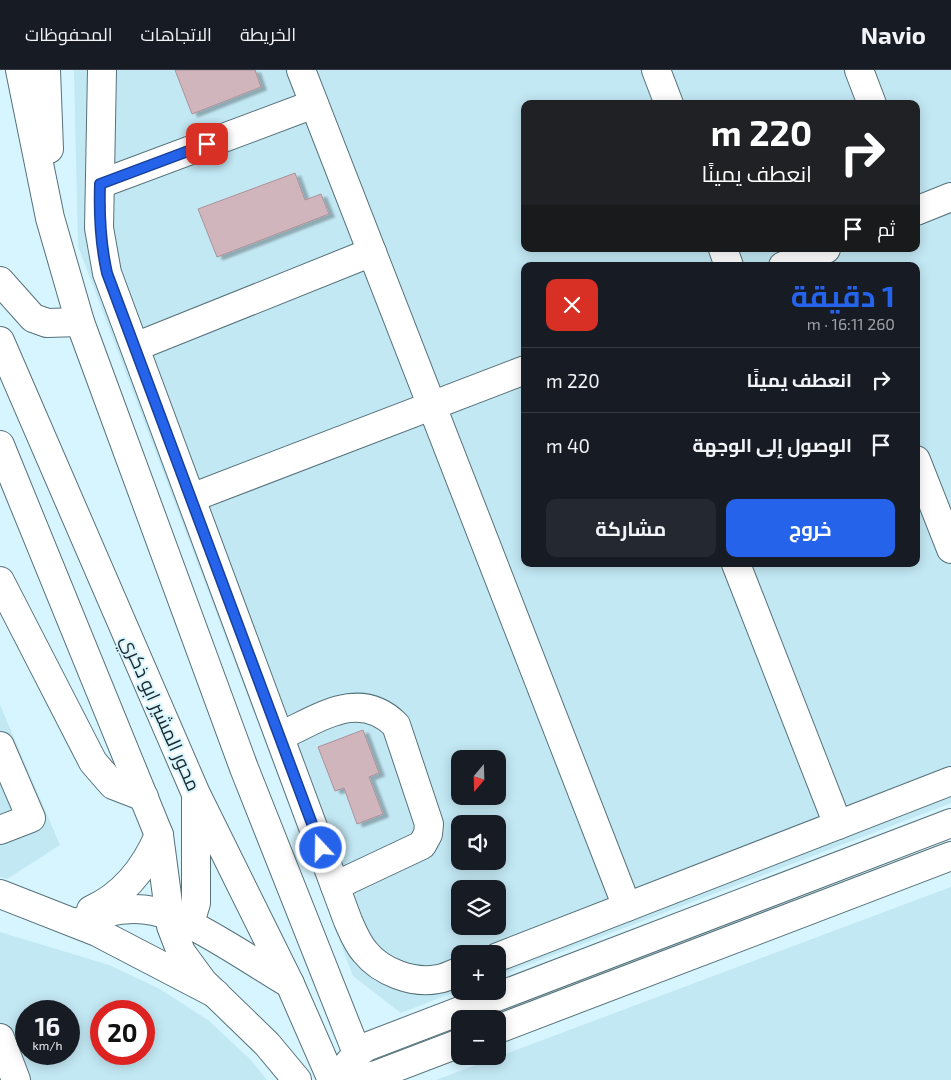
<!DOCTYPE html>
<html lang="ar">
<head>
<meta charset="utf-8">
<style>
  :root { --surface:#171b24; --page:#242831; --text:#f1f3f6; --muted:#9ea1a6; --line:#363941; --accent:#2563eb }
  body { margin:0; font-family:"Exo 2",Cairo,sans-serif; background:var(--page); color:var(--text); direction:rtl; height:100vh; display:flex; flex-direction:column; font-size:19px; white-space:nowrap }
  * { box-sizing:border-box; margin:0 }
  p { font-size:16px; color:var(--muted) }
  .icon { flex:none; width:28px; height:28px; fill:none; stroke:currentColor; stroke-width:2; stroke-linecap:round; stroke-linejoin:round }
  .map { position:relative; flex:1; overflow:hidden; direction:ltr }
  .side { position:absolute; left:521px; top:192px; width:399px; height:305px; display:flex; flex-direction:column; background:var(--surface); border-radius:10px; box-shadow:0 2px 12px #0003; direction:rtl }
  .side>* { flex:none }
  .guide { position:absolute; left:521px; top:30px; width:399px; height:152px; border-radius:10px; box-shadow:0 2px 12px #0003; direction:rtl; background:#202124; color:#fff; overflow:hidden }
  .needle { width:32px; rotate:199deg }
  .controls { position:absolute; left:451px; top:680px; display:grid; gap:10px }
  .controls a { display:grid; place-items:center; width:55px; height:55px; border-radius:10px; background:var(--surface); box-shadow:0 2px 12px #0003; font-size:25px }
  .speed { position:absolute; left:15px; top:930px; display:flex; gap:10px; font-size:25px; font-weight:700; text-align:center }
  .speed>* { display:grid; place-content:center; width:65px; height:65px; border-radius:50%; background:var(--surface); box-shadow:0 2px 12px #0003; line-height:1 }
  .speed small { font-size:12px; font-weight:400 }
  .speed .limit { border:8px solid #d22; background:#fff; color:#111 }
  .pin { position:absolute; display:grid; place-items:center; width:42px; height:42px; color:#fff; margin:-21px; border-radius:10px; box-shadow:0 2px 8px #0006 }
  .me { position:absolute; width:55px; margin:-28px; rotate:339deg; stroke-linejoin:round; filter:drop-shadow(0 0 4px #0008) }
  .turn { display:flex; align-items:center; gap:18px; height:105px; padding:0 25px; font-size:22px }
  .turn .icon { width:65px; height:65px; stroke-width:2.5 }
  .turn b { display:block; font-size:35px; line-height:42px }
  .then { display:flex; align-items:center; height:48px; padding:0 25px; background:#0003; gap:10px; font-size:19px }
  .round { display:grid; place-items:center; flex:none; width:52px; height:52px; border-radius:10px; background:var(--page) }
  .overview { display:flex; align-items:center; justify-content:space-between; height:85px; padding:0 25px }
  h1 { font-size:30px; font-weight:700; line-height:38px; color:var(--accent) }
  .cta { display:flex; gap:10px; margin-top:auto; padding:10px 25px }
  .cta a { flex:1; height:58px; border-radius:10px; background:var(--accent); color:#fff; font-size:20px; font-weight:700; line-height:58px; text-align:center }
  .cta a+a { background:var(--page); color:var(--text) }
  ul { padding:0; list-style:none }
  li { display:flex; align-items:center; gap:15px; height:65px; padding:0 25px; border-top:1px solid var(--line) }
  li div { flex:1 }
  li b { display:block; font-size:19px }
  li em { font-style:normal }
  header { display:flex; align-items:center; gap:30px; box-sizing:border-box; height:70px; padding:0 25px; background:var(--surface); border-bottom:1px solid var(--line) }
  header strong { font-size:24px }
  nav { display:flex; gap:28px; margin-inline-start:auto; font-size:18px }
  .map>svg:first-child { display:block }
  .built { fill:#c2e8f4; fill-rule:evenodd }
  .building { fill:#d1b5bc; stroke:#ad9199; filter:url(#shadow) }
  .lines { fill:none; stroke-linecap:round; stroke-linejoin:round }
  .minor-casing { stroke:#56727a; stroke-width:30 }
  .major-casing { stroke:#56727a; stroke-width:30 }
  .minor { stroke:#fff; stroke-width:28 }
  .major { stroke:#fff; stroke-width:28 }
  .route-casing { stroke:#184099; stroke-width:12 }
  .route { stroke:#2563eb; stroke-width:9 }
  .labels { text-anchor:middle; stroke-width:4; stroke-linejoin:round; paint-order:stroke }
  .street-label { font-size:19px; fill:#1a2629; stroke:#d6f5fe }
</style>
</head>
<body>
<header>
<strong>Navio</strong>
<nav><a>الخريطة</a><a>الاتجاهات</a><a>المحفوظات</a></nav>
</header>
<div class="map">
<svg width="951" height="1010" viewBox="0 0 951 1010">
  <defs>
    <filter id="shadow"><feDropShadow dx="5.5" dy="3" stdDeviation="1" flood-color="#0004"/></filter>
  </defs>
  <rect width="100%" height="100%" fill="#d6f5fe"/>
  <g class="built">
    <path d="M 74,0 L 951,0 L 951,733 L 498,906 L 498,884 L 460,884 L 460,920 L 401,943 L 353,906 L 78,176 ZM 525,34 L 916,34 L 916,179 L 525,179 ZM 525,196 L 916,196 L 916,494 L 525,494 ZM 460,689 L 498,689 L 498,726 L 460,726 ZM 460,754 L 498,754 L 498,791 L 460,791 ZM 460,819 L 498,819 L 498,856 L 460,856 Z"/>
    <path d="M 0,635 L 60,775 L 7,809 L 0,807 Z"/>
    <path d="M 951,817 L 951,1010 L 436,1010 Z"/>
    <path d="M 0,862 L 109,895 L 158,918 L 208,950 L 251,990 L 267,1010 L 0,1010 ZM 26,941 L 69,941 L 69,984 L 26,984 ZM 101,941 L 144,941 L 144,984 L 101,984 Z"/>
  </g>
  <g class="building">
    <path d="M 175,0 L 255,0 L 261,17 L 192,44 Z"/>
    <path d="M 295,103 L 305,130 L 321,124 L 329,144 L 217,187 L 198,139 Z"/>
    <path d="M 363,660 L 379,703 L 369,707 L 383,744 L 357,754 L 344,718 L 335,721 L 318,677 Z"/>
  </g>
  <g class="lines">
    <defs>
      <g id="minor">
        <path d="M 20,0 L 50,148 L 80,252 L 244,698 L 357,983"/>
        <path d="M 46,0 L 49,79"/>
        <path d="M 102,0 L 99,158 L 107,203 L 348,851 C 353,862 357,873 365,882 C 381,902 413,914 438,909 C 445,908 453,904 460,901"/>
        <path d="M 301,0 L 627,837"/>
        <path d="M 656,0 L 669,34"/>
        <path d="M 859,0 L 872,34"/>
        <path d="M 100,114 L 314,34"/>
        <path d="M 916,141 L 951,127"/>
        <path d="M 723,179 L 729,196"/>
        <path d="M 783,196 L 826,179"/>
        <path d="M 135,277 L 372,182"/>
        <path d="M 916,390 L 951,479"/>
        <path d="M 191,428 L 525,300"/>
        <path d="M 736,494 L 838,755"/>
        <path d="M 0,511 L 93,692 L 113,715 L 144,727"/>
        <path d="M 280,666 C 319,649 359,618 396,655 L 429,754 L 428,764 L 422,775 L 335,816"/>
        <path d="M 0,676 L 31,748 L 0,760"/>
        <path d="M 0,824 L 97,862 L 216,924"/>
        <path d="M 498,887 L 951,711"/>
        <path d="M 498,959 L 951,786"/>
        <path d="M 0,968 L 16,1010"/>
        <path d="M 335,1010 L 357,983 L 366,977 L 951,753"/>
        <path d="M 346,1010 L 376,1005 L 460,973"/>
      </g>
      <g id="major">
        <path d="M 0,211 L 33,248 L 47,253 L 80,252"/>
        <path d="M 0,271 L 196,724 L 290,914 L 332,1010"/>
        <path d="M 0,375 L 159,765 L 171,856 L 181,882 L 203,912 L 267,974 L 297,1010"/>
        <path d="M 91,840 C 124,825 145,798 159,765"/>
        <path d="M 77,853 C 138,825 171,842 225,874 C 247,887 268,901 290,914"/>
        <path d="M 190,853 L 196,833 L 196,730"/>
      </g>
    </defs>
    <use href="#minor" class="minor-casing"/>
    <use href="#major" class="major-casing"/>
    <use href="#minor" class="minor"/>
    <use href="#major" class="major"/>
  </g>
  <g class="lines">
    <defs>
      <path id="route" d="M 207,74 L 100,114 C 99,145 100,172 107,203 L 321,778"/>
    </defs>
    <use href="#route" class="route-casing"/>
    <use href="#route" class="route"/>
  </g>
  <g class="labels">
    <g class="street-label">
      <text transform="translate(161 643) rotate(66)" y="7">محور المشير ابو ذكري</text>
    </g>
  </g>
</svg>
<div class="controls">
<a><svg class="needle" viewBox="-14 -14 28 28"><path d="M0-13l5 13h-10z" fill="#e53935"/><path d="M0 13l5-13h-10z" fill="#9ea1a6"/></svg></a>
<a><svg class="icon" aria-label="sound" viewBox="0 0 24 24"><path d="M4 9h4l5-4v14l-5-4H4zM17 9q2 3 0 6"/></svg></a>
<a><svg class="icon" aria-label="layers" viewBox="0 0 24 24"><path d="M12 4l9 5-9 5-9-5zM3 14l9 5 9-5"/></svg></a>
<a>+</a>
<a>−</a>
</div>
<div class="speed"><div>16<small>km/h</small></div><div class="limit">20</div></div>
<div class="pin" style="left:207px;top:74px;background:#d93025"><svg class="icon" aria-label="arrive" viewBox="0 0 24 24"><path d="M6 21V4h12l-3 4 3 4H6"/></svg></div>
<svg class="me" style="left:321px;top:778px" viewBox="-20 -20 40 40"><circle r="17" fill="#2563eb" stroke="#fff" stroke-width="3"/><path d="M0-11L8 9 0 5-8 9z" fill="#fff"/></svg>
<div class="guide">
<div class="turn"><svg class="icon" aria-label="right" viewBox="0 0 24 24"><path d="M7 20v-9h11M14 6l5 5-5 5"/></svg><div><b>220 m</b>انعطف يمينًا</div></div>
<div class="then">ثم<svg class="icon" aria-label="arrive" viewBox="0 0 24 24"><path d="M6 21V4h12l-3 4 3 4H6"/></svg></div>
</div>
<section class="side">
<div class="overview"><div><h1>1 دقيقة</h1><p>260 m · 16:11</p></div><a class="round" style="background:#d93025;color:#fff"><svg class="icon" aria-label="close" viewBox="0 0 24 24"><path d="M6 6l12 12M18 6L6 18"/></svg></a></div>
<ul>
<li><svg class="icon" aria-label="right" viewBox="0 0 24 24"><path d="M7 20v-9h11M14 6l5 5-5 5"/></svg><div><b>انعطف يمينًا</b></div><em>220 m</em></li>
<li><svg class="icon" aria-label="arrive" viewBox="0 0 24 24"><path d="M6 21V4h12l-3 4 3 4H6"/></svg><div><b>الوصول إلى الوجهة</b></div><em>40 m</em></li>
</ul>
<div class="cta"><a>خروج</a><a>مشاركة</a></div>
</section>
</div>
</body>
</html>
